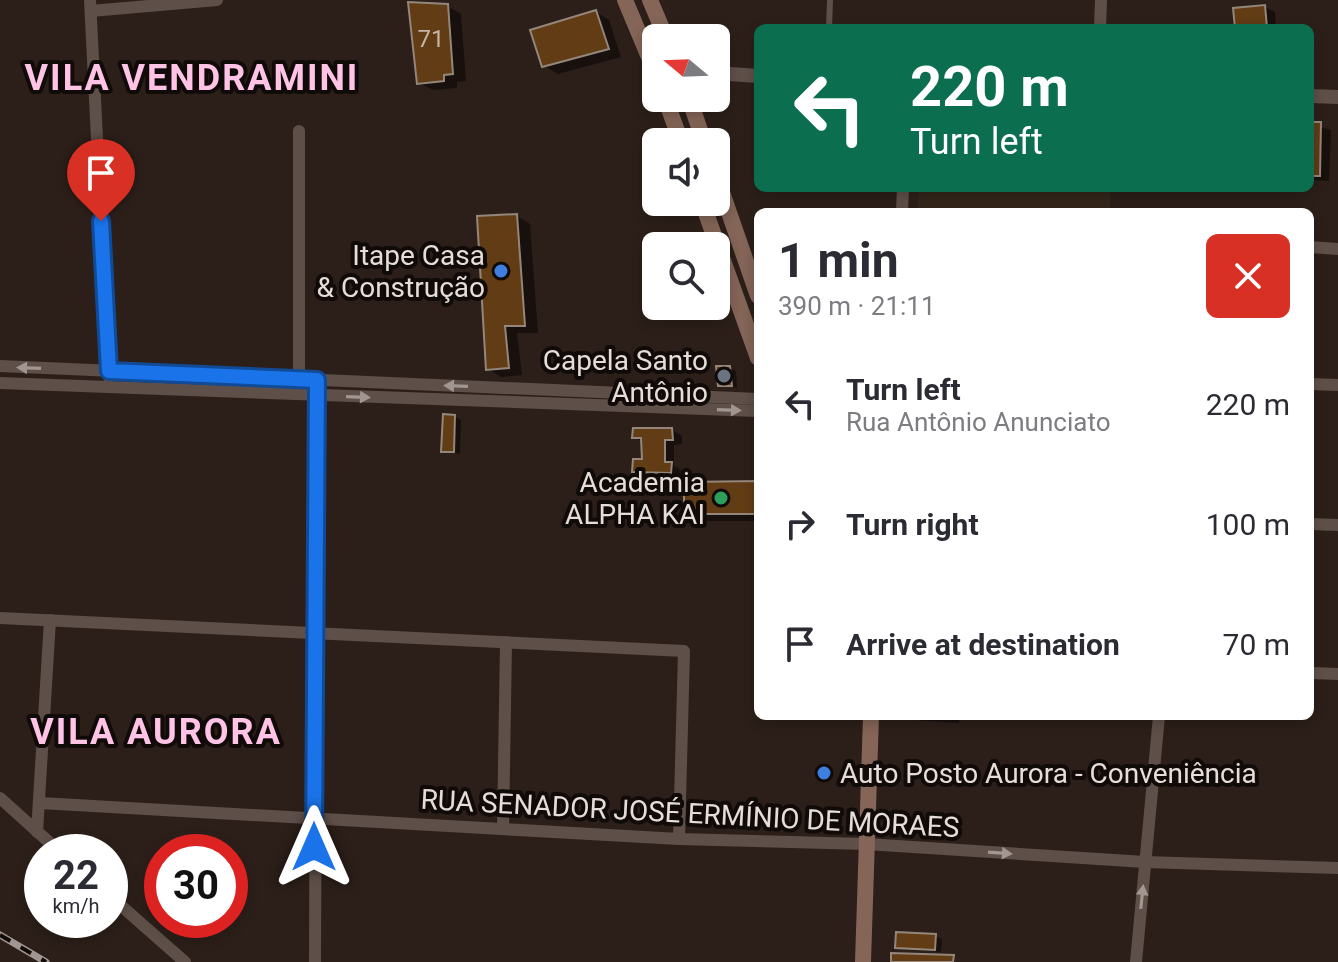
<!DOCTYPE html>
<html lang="en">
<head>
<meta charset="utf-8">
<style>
  :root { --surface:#fff; --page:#f7f7f7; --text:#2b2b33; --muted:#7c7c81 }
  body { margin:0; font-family:Roboto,sans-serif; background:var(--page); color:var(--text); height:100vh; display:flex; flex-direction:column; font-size:30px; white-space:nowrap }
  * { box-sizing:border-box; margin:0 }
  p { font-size:26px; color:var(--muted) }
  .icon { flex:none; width:44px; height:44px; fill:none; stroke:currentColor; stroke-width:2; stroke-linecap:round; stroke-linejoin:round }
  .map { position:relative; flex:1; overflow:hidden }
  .details { position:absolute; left:754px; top:208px; width:560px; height:512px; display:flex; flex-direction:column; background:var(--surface); border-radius:12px; box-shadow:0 4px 12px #0003 }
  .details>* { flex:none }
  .top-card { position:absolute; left:754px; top:24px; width:560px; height:168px; border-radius:12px; box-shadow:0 4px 12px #0003; background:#0b6e4f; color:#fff; overflow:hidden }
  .needle { width:52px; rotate:289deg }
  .buttons { position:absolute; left:642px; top:24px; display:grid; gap:16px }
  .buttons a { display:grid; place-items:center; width:88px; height:88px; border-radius:12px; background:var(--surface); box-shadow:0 4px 12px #0003; font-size:40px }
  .speed { position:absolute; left:24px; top:834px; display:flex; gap:16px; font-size:40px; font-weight:700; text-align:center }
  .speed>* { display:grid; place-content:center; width:104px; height:104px; border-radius:50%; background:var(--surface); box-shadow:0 4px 12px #0003; line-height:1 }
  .speed small { font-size:20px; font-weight:400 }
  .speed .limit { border:12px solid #d22; background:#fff; color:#111 }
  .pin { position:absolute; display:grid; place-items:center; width:68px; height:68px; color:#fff; margin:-82px -34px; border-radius:50% 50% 50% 0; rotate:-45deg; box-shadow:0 0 8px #0007 }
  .pin .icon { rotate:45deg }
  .me { position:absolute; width:88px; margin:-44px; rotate:0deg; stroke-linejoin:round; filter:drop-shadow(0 0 6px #0008) }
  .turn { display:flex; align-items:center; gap:28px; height:168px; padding:0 24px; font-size:36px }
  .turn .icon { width:104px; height:104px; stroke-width:2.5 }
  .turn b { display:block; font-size:56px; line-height:68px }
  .round { display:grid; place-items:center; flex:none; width:84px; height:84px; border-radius:12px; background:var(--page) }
  .head { display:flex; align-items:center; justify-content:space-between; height:136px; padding:0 24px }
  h1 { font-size:48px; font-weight:700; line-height:60px }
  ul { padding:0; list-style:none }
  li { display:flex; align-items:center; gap:24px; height:120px; padding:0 24px }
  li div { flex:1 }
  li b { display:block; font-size:30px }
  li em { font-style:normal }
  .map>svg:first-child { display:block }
  .education { fill:#34261a }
  .shadow { fill:#0007 }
  .building { fill:#613c15; stroke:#94867b; stroke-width:2 }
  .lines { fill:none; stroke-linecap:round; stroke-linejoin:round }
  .service { stroke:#5f4f49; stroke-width:6 }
  .minor { stroke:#5f4f49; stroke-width:12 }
  .tertiary { stroke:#5f4f49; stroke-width:14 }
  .secondary { stroke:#846557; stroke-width:16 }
  .rail-casing { stroke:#a19692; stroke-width:7 }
  .rail { stroke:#100a08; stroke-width:4; stroke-dasharray:12; stroke-linecap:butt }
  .oneway { fill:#a29691 }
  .route-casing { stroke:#114b97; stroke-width:20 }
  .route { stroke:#1a73e8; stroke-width:14 }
  .shop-dot { fill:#3f7fe0; stroke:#100a08; stroke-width:3 }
  .worship-dot { fill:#6b7280; stroke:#100a08; stroke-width:3 }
  .leisure-dot { fill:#2e9e5b; stroke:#100a08; stroke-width:3 }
  .labels { text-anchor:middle; stroke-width:8; stroke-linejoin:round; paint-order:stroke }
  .number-label { font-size:24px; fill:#c5b5a8 }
  .poi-label { font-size:28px; fill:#e6ddd9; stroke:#100a08; text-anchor:end }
  .street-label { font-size:28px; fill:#e6ddd9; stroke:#100a08 }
  .district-label { font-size:36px; font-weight:bold; letter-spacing:2px; fill:#fec3e5; stroke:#100a08 }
</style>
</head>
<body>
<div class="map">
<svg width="1338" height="962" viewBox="0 0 1338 962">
  <rect width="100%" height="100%" fill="#2c1f19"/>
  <path class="education" d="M 919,188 L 1110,188 L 1110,212 L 917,212 Z"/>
  <g class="shadow">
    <path d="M 447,6 L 461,14 L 466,81 L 457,82 L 457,88 L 433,90 L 419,83 Z"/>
    <path d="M 1265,7 L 1275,12 L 1276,28 L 1237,28 Z"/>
    <path d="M 596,12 L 609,20 L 621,57 L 558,74 L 544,66 Z"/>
    <path d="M 1310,124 L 1331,130 L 1329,181 L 1310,180 Z"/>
    <path d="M 517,216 L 530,224 L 538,333 L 517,333 L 522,375 L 501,377 L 488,369 Z"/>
    <path d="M 730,368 L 736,371 L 737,388 L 720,385 Z"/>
    <path d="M 455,417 L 461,420 L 460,454 L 443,451 Z"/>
    <path d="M 672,430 L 682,436 L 682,444 L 674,445 L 674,466 L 681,470 L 680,478 L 644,477 L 634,471 L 644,461 L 643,442 L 634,437 Z"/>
    <path d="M 758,483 L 758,521 L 699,521 L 686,513 Z"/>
    <path d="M 908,716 L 959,716 L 959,723 L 915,720 Z"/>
    <path d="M 935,936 L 942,939 L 941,952 L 898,947 Z"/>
  </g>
  <g class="building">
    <path d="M 408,2 L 448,4 L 453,74 L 444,75 L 444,81 L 417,84 Z"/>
    <path d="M 1265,5 L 1267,28 L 1235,28 L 1233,8 Z"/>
    <path d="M 596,10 L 609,49 L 542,67 L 530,30 Z"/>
    <path d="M 1310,122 L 1321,122 L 1320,176 L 1310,176 Z"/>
    <path d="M 517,214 L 525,326 L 505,326 L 509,368 L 486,370 L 477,216 Z"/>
    <path d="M 716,366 L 730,366 L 732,386 L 718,386 Z"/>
    <path d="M 443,414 L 455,415 L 454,452 L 441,452 Z"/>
    <path d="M 633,428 L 672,428 L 673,440 L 665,440 L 665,462 L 672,462 L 671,473 L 632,472 L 633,459 L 642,459 L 641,438 L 632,438 Z"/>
    <path d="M 758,481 L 758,514 L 684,514 L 684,482 Z"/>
    <path d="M 896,932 L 936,934 L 935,950 L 895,948 Z"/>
    <path d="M 891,953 L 954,955 L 953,962 L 891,962 Z"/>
  </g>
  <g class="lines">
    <path class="service" d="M 829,28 L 830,0"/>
    <g class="minor">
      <path d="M 90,0 L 109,377"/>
      <path d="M 91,11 L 217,0"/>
      <path d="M 1100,28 L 1101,0"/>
      <path d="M 299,131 L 299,384"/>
      <path d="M 902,212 L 903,188"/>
      <path d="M 1310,247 L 1338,249"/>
      <path d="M 0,366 L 758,399"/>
      <path d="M 0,383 L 758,411"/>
      <path d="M 1310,384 L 1338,385"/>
      <path d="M 1310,524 L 1338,525"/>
      <path d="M 0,618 L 684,651 L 679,839"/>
      <path d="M 1310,673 L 1338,674"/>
      <path d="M 0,798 L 60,852"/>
      <path d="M 40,803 L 679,839 L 866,844 L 1145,862 L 1338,868"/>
      <path d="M 503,829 L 506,642"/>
      <path d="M 37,832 L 50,620"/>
      <path d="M 110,896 L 185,962"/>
      <path d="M 315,962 L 317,391"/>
      <path d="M 1136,962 L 1159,716"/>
    </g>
    <g class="tertiary">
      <path d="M 716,73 L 758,76"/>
      <path d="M 1310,96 L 1338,97"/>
    </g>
    <g class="secondary">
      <path d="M 625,0 L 656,74"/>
      <path d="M 650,0 L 666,38"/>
      <path d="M 665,98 L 681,142"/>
      <path d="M 689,98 L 704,142"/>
      <path d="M 716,175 L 758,296"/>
      <path d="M 702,202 L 758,358"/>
      <path d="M 863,962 L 871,716"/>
    </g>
    <defs>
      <path id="rail" d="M 0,935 L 46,962"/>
    </defs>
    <use href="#rail" class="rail-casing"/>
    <use href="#rail" class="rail"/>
  </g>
  <defs><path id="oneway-solid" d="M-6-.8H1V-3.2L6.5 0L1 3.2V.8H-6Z" transform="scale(2)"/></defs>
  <g class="oneway">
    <use href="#oneway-solid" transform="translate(29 368) rotate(-178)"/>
    <use href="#oneway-solid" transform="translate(456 386) rotate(-178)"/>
    <use href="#oneway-solid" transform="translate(358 397) rotate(2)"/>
    <use href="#oneway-solid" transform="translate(729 410) rotate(2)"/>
    <use href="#oneway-solid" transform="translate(1000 853) rotate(4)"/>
    <use href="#oneway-solid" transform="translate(1142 897) rotate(-84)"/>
  </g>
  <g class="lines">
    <defs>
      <path id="route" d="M 101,221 L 109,371 L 317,380 L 314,847"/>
    </defs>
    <use href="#route" class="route-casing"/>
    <use href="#route" class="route"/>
  </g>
  <g class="shop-dot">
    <circle cx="501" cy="271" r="8"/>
    <circle cx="824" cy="773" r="8"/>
  </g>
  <circle class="worship-dot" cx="724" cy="376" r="8"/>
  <circle class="leisure-dot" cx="721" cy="498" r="8"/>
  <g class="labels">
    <g class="number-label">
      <text x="431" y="47">71</text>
    </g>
    <g class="poi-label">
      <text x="485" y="265">Itape Casa<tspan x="485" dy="32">&amp; Construção</tspan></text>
      <text x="708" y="370">Capela Santo<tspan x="708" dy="32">Antônio</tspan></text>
      <text x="705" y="492">Academia<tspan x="705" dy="32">ALPHA KAI</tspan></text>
      <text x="840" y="783" text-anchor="start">Auto Posto Aurora - Conveniência</text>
    </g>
    <g class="street-label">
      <text transform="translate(690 813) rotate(3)" y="10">RUA SENADOR JOSÉ ERMÍNIO DE MORAES</text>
    </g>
    <g class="district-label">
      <text x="192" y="90">VILA VENDRAMINI</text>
      <text x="156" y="744">VILA AURORA</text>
    </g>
  </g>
</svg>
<div class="buttons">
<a><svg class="needle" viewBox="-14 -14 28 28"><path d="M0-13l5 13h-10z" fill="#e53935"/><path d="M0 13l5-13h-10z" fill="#7c7c81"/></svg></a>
<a><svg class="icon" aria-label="sound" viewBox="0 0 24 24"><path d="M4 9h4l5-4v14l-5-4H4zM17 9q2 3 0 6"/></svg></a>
<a><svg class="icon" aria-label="search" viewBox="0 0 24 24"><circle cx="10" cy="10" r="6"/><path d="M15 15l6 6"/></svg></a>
</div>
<div class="speed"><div>22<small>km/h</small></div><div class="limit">30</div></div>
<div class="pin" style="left:101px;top:221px;background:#d93025"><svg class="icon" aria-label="arrive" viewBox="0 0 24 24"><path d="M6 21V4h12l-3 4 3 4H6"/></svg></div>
<svg class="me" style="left:314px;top:847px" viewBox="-20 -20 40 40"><path d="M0-17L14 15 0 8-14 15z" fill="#1a73e8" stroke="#fff" stroke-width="4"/></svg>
<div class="top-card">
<div class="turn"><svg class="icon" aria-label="left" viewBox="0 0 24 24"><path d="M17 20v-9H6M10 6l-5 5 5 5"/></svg><div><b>220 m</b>Turn left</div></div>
</div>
<section class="details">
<div class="head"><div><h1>1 min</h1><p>390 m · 21:11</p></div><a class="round" style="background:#d93025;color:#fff"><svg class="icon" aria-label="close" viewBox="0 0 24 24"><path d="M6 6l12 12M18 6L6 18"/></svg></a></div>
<ul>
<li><svg class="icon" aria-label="left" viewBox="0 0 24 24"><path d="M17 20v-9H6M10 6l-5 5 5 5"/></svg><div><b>Turn left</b><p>Rua Antônio Anunciato</p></div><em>220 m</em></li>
<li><svg class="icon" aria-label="right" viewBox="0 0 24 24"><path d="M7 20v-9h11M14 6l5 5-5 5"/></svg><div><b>Turn right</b></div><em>100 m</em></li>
<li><svg class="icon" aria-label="arrive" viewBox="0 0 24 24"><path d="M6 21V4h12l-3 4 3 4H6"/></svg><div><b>Arrive at destination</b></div><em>70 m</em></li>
</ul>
</section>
</div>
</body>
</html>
